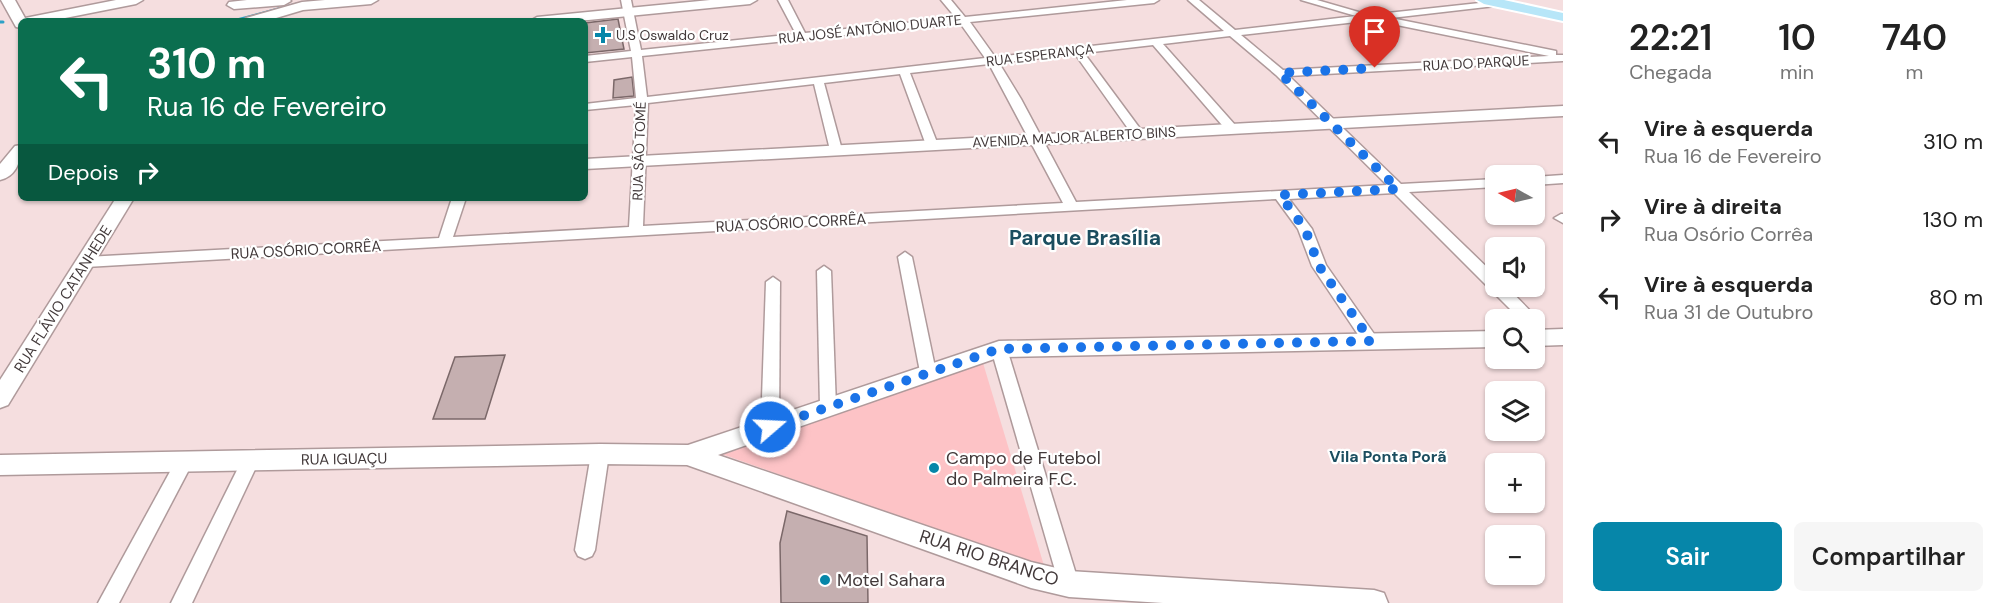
<!DOCTYPE html>
<html lang="pt">
<head>
<meta charset="utf-8">
<style>
  :root { --surface:#fff; --page:#f6f6f6; --text:#222; --muted:#767676; --accent:#0686a9 }
  body { margin:0; font-family:"DM Sans",sans-serif; background:var(--page); color:var(--text); height:100vh; display:flex; flex-direction:column; font-size:22px; white-space:nowrap }
  * { box-sizing:border-box; margin:0 }
  p { font-size:20px; color:var(--muted) }
  .icon { flex:none; width:33px; height:33px; fill:none; stroke:currentColor; stroke-width:2; stroke-linecap:round; stroke-linejoin:round }
  .map { position:relative; flex:1; overflow:hidden }
  .details { display:flex; flex-direction:column; background:var(--surface); width:450px }
  .details>* { flex:none }
  .guide { position:absolute; left:18px; top:18px; width:570px; height:183px; border-radius:9px; box-shadow:0 2px 4px #0004; background:#0b6e4f; color:#fff; overflow:hidden }
  .needle { width:39px; rotate:278deg }
  .buttons { position:absolute; left:1485px; top:165px; display:grid; gap:12px }
  .buttons a { display:grid; place-items:center; width:60px; height:60px; border-radius:9px; background:var(--surface); box-shadow:0 2px 4px #0004; font-size:30px }
  .pin { position:absolute; display:grid; place-items:center; width:51px; height:51px; color:#fff; margin:-62px -26px; border-radius:50% 50% 50% 0; rotate:-45deg; box-shadow:0 0 6px #0007 }
  .pin .icon { rotate:45deg }
  .me { position:absolute; width:66px; margin:-33px; rotate:71deg; stroke-linejoin:round; filter:drop-shadow(0 0 4px #0008) }
  .turn { display:flex; align-items:center; gap:21px; height:126px; padding:0 30px; font-size:27px }
  .turn .icon { width:78px; height:78px; stroke-width:2.5 }
  .turn b { display:block; font-size:42px; line-height:51px }
  .then { display:flex; align-items:center; height:57px; padding:0 30px; background:#0003; gap:12px; font-size:22px }
  .eta { display:flex; justify-content:space-evenly; align-items:center; height:102px; text-align:center }
  .eta b { font-size:36px; font-weight:600; line-height:42px }
  .primary-button { display:flex; gap:12px; margin-top:auto; padding:12px 30px }
  .primary-button a { flex:1; height:69px; border-radius:9px; background:var(--accent); color:#fff; font-size:24px; font-weight:600; line-height:69px; text-align:center }
  .primary-button a+a { background:var(--page); color:var(--text) }
  ul { padding:0; list-style:none }
  li { display:flex; align-items:center; gap:18px; height:78px; padding:0 30px }
  li div { flex:1 }
  li b { display:block; font-size:22px }
  li em { font-style:normal }
  main { display:flex; flex:1; min-height:0 }
  .map>svg:first-child { display:block }
  .green { fill:#fdc3c6 }
  .lines { fill:none; stroke-linecap:round; stroke-linejoin:round }
  .stream { stroke:#2da1c7; stroke-width:3 }
  .building { fill:#c5afb0; stroke:#7b6869; stroke-width:1.5 }
  .street-casing { stroke:#af9a9b; stroke-width:3 }
  .secondary-casing { stroke:#af9a9b; stroke-width:3 }
  .primary-casing { stroke:#fff; stroke-width:4 }
  .street { fill:#fff; fill-rule:evenodd }
  .secondary { fill:#fff; fill-rule:evenodd }
  .primary { fill:#b7e6f8; fill-rule:evenodd }
  .route { stroke:#1a73e8; stroke-width:10; stroke-dasharray:0 18 }
  .poi-dot { fill:#0686a9; stroke:#fff; stroke-width:2 }
  .labels { text-anchor:middle; stroke-width:4.5; stroke-linejoin:round; paint-order:stroke }
  .far-street-label { font-size:14px; fill:#42393a; stroke:#fff }
  .far-poi-label { font-size:14px; fill:#42393a; stroke:#fff; text-anchor:start }
  .street-label { font-size:15px; fill:#42393a; stroke:#fff }
  .neighbourhood-label { font-size:16px; font-weight:bold; fill:#1b4d5f; stroke:#fff }
  .near-poi-label { font-size:18px; fill:#42393a; stroke:#fff; text-anchor:start }
  .near-street-label { font-size:18px; fill:#42393a; stroke:#fff }
  .district-label { font-size:21px; font-weight:bold; fill:#1b4d5f; stroke:#fff }
</style>
</head>
<body>
<main>
<div class="map">
<svg width="1563" height="603" viewBox="0 0 1563 603">
  <rect width="100%" height="100%" fill="#f5dedf"/>
  <path class="green" d="M 983,363 L 1045,569 L 719,453 Z"/>
  <g class="lines">
    <g class="stream">
      <path d="M 237,20 L 297,4"/>
      <path d="M 0,22 L 3,22"/>
    </g>
  </g>
  <g class="building">
    <path d="M 618,19 L 624,49 L 585,53 L 585,23 Z"/>
    <path d="M 632,77 L 634,96 L 613,98 L 614,80 Z"/>
    <path d="M 505,355 L 485,419 L 433,419 L 455,357 Z"/>
    <path d="M 787,511 L 867,536 L 868,603 L 781,603 L 780,543 Z"/>
  </g>
  <g class="lines">
    <defs>
      <g id="street">
        <path d="M 621,0 L 631,0 L 641,50 L 796,34 L 778,0 L 788,0 L 805,33 L 956,18 L 941,0 L 951,0 L 965,17 L 1127,0 L 1159,0 L 1154,3 L 970,22 L 995,57 L 1224,31 L 1188,0 L 1199,0 L 1235,30 L 1356,16 L 1301,0 L 1317,0 L 1369,15 L 1498,1 L 1500,3 L 1495,6 L 1391,18 L 1556,51 L 1556,55 L 1563,55 L 1563,61 L 1289,76 L 1401,184 L 1496,179 L 1496,187 L 1409,192 L 1496,276 L 1496,286 L 1506,286 L 1539,320 L 1534,324 L 1534,320 L 1521,320 L 1394,193 L 1289,199 L 1312,229 L 1326,265 L 1379,341 L 1377,345 L 1365,345 L 1312,266 L 1298,229 L 1276,199 L 86,267 L 79,262 L 86,257 L 439,238 L 452,198 L 466,198 L 453,237 L 629,227 L 636,105 L 585,110 L 585,104 L 636,98 L 632,57 L 585,62 L 585,56 L 631,51 ZM 1383,19 L 1384,22 L 1387,23 L 1549,56 L 1283,70 L 1241,35 ZM 960,23 L 985,58 L 647,97 L 642,56 ZM 1230,36 L 1276,75 L 1387,185 L 1076,202 L 1021,99 L 999,63 L 1075,54 L 1134,137 L 1138,138 L 1144,134 L 1084,53 L 1153,45 L 1228,132 L 1236,132 L 1236,126 L 1163,44 ZM 989,64 L 1063,203 L 643,226 L 648,103 L 814,84 L 830,150 L 836,154 L 842,150 L 824,83 L 900,74 L 926,145 L 932,149 L 938,145 L 910,73 Z"/>
        <path d="M 1563,175 L 1563,183 L 1534,185 L 1534,177 Z"/>
        <path d="M 1561,214 L 1563,214 L 1563,223 L 1554,218 Z"/>
        <path d="M 905,252 L 912,257 L 936,372 L 934,376 L 922,376 L 920,372 L 898,257 Z"/>
        <path d="M 824,266 L 831,271 L 836,407 L 834,412 L 828,414 L 822,412 L 820,407 L 817,271 Z"/>
        <path d="M 773,277 L 780,282 L 779,427 L 776,432 L 770,434 L 764,432 L 761,427 L 766,282 Z"/>
        <path d="M 999,343 L 1005,345 L 1007,349 L 1079,584 L 1076,591 L 1069,593 L 1062,591 L 1059,584 L 991,349 L 993,345 Z"/>
        <path d="M 600,447 L 606,449 L 609,454 L 595,550 L 592,556 L 585,559 L 578,556 L 575,550 L 591,454 L 594,449 Z"/>
        <path d="M 250,454 L 256,456 L 259,461 L 192,603 L 171,603 L 244,456 Z"/>
        <path d="M 184,455 L 190,457 L 193,462 L 119,603 L 98,603 L 178,457 Z"/>
      </g>
      <g id="secondary">
        <path d="M 1,0 L 15,0 L 25,18 L 116,0 L 143,0 L 136,4 L 50,21 L 21,21 L 21,28 L 16,27 Z"/>
        <path d="M 247,0 L 290,0 L 291,1 L 284,5 L 234,9 L 227,5 L 229,2 Z"/>
        <path d="M 325,0 L 378,0 L 371,4 L 303,10 L 266,21 L 244,21 L 246,18 L 302,2 Z"/>
        <path d="M 710,0 L 757,0 L 750,4 L 578,21 L 530,21 L 537,17 Z"/>
        <path d="M 1563,106 L 1563,116 L 585,169 L 585,159 Z"/>
        <path d="M 21,145 C 21,160 17,176 0,180 L 0,164 L 15,146 Z"/>
        <path d="M 116,198 L 134,198 L 8,405 L 0,408 L 0,380 Z"/>
        <path d="M 1563,329 L 1563,345 L 1534,346 L 1534,330 Z"/>
        <path d="M 1496,331 L 1496,347 L 1000,357 L 718,455 L 1031,562 L 1069,571 L 1374,590 L 1384,593 L 1388,603 L 1163,603 L 1069,597 L 1031,588 L 687,465 L 600,464 L 0,475 L 0,455 L 600,444 L 688,445 L 999,341 Z"/>
      </g>
      <path id="primary" d="M 1477,0 L 1504,0 L 1563,13 L 1563,21 L 1484,4 Z"/>
    </defs>
    <use href="#street" class="street-casing"/>
    <use href="#secondary" class="secondary-casing"/>
    <use href="#primary" class="primary-casing"/>
    <use href="#street" class="street"/>
    <use href="#secondary" class="secondary"/>
    <use href="#primary" class="primary"/>
  </g>
  <g class="lines">
    <path class="route" d="M 770,427 L 999,349 L 1371,341 L 1319,266 L 1305,229 L 1280,195 L 1398,189 L 1280,73 L 1375,68"/>
  </g>
  <g class="poi-dot">
    <path d="M600 26h6v6h6v6h-6v6h-6v-6h-6v-6h6z"/>
    <circle cx="934" cy="468" r="6"/>
    <circle cx="825" cy="580" r="6"/>
  </g>
  <g class="labels">
    <g class="far-street-label">
      <text transform="translate(870 29) rotate(-6)" y="5">RUA JOSÉ ANTÔNIO DUARTE</text>
      <text transform="translate(1040 55) rotate(-7)" y="5">RUA ESPERANÇA</text>
      <text transform="translate(1476 63) rotate(-3)" y="5">RUA DO PARQUE</text>
      <text transform="translate(1074 137) rotate(-3)" y="5">AVENIDA MAJOR ALBERTO BINS</text>
      <text transform="translate(639 151) rotate(-88)" y="5">RUA SÃO TOMÉ</text>
    </g>
    <g class="far-poi-label">
      <text x="616" y="40">U.S Oswaldo Cruz</text>
    </g>
    <g class="street-label">
      <text transform="translate(791 223) rotate(-3)" y="5">RUA OSÓRIO CORRÊA</text>
      <text transform="translate(306 250) rotate(-3)" y="5">RUA OSÓRIO CORRÊA</text>
      <text transform="translate(63 299) rotate(-58)" y="5">RUA FLÁVIO CATANHEDE</text>
      <text transform="translate(344 459) rotate(-1)" y="5">RUA IGUAÇU</text>
    </g>
    <g class="neighbourhood-label">
      <text x="1388" y="462">Vila Ponta Porã</text>
    </g>
    <g class="near-poi-label">
      <text x="946" y="464">Campo de Futebol<tspan x="946" dy="21">do Palmeira F.C.</tspan></text>
      <text x="837" y="586">Motel Sahara</text>
    </g>
    <g class="near-street-label">
      <text transform="translate(989 558) rotate(18)" y="6">RUA RIO BRANCO</text>
    </g>
    <g class="district-label">
      <text x="1085" y="245">Parque Brasília</text>
    </g>
  </g>
</svg>
<div class="buttons">
<a><svg class="needle" viewBox="-14 -14 28 28"><path d="M0-13l5 13h-10z" fill="#e53935"/><path d="M0 13l5-13h-10z" fill="#767676"/></svg></a>
<a><svg class="icon" aria-label="sound" viewBox="0 0 24 24"><path d="M4 9h4l5-4v14l-5-4H4zM17 9q2 3 0 6"/></svg></a>
<a><svg class="icon" aria-label="search" viewBox="0 0 24 24"><circle cx="10" cy="10" r="6"/><path d="M15 15l6 6"/></svg></a>
<a><svg class="icon" aria-label="layers" viewBox="0 0 24 24"><path d="M12 4l9 5-9 5-9-5zM3 14l9 5 9-5"/></svg></a>
<a>+</a>
<a>−</a>
</div>
<div class="pin" style="left:1375px;top:68px;background:#d93025"><svg class="icon" aria-label="arrive" viewBox="0 0 24 24"><path d="M6 21V4h12l-3 4 3 4H6"/></svg></div>
<svg class="me" style="left:770px;top:427px" viewBox="-20 -20 40 40"><circle r="17" fill="#1a73e8" stroke="#fff" stroke-width="3"/><path d="M0-11L8 9 0 5-8 9z" fill="#fff"/></svg>
<div class="guide">
<div class="turn"><svg class="icon" aria-label="left" viewBox="0 0 24 24"><path d="M17 20v-9H6M10 6l-5 5 5 5"/></svg><div><b>310 m</b>Rua 16 de Fevereiro</div></div>
<div class="then">Depois<svg class="icon" aria-label="right" viewBox="0 0 24 24"><path d="M7 20v-9h11M14 6l5 5-5 5"/></svg></div>
</div>
</div>
<section class="details">
<div class="eta">
<div><b>22:21</b><p>Chegada</p></div>
<div><b>10</b><p>min</p></div>
<div><b>740</b><p>m</p></div>
</div>
<ul>
<li><svg class="icon" aria-label="left" viewBox="0 0 24 24"><path d="M17 20v-9H6M10 6l-5 5 5 5"/></svg><div><b>Vire à esquerda</b><p>Rua 16 de Fevereiro</p></div><em>310 m</em></li>
<li><svg class="icon" aria-label="right" viewBox="0 0 24 24"><path d="M7 20v-9h11M14 6l5 5-5 5"/></svg><div><b>Vire à direita</b><p>Rua Osório Corrêa</p></div><em>130 m</em></li>
<li><svg class="icon" aria-label="left" viewBox="0 0 24 24"><path d="M17 20v-9H6M10 6l-5 5 5 5"/></svg><div><b>Vire à esquerda</b><p>Rua 31 de Outubro</p></div><em>80 m</em></li>
</ul>
<div class="primary-button"><a>Sair</a><a>Compartilhar</a></div>
</section>
</main>
</body>
</html>
